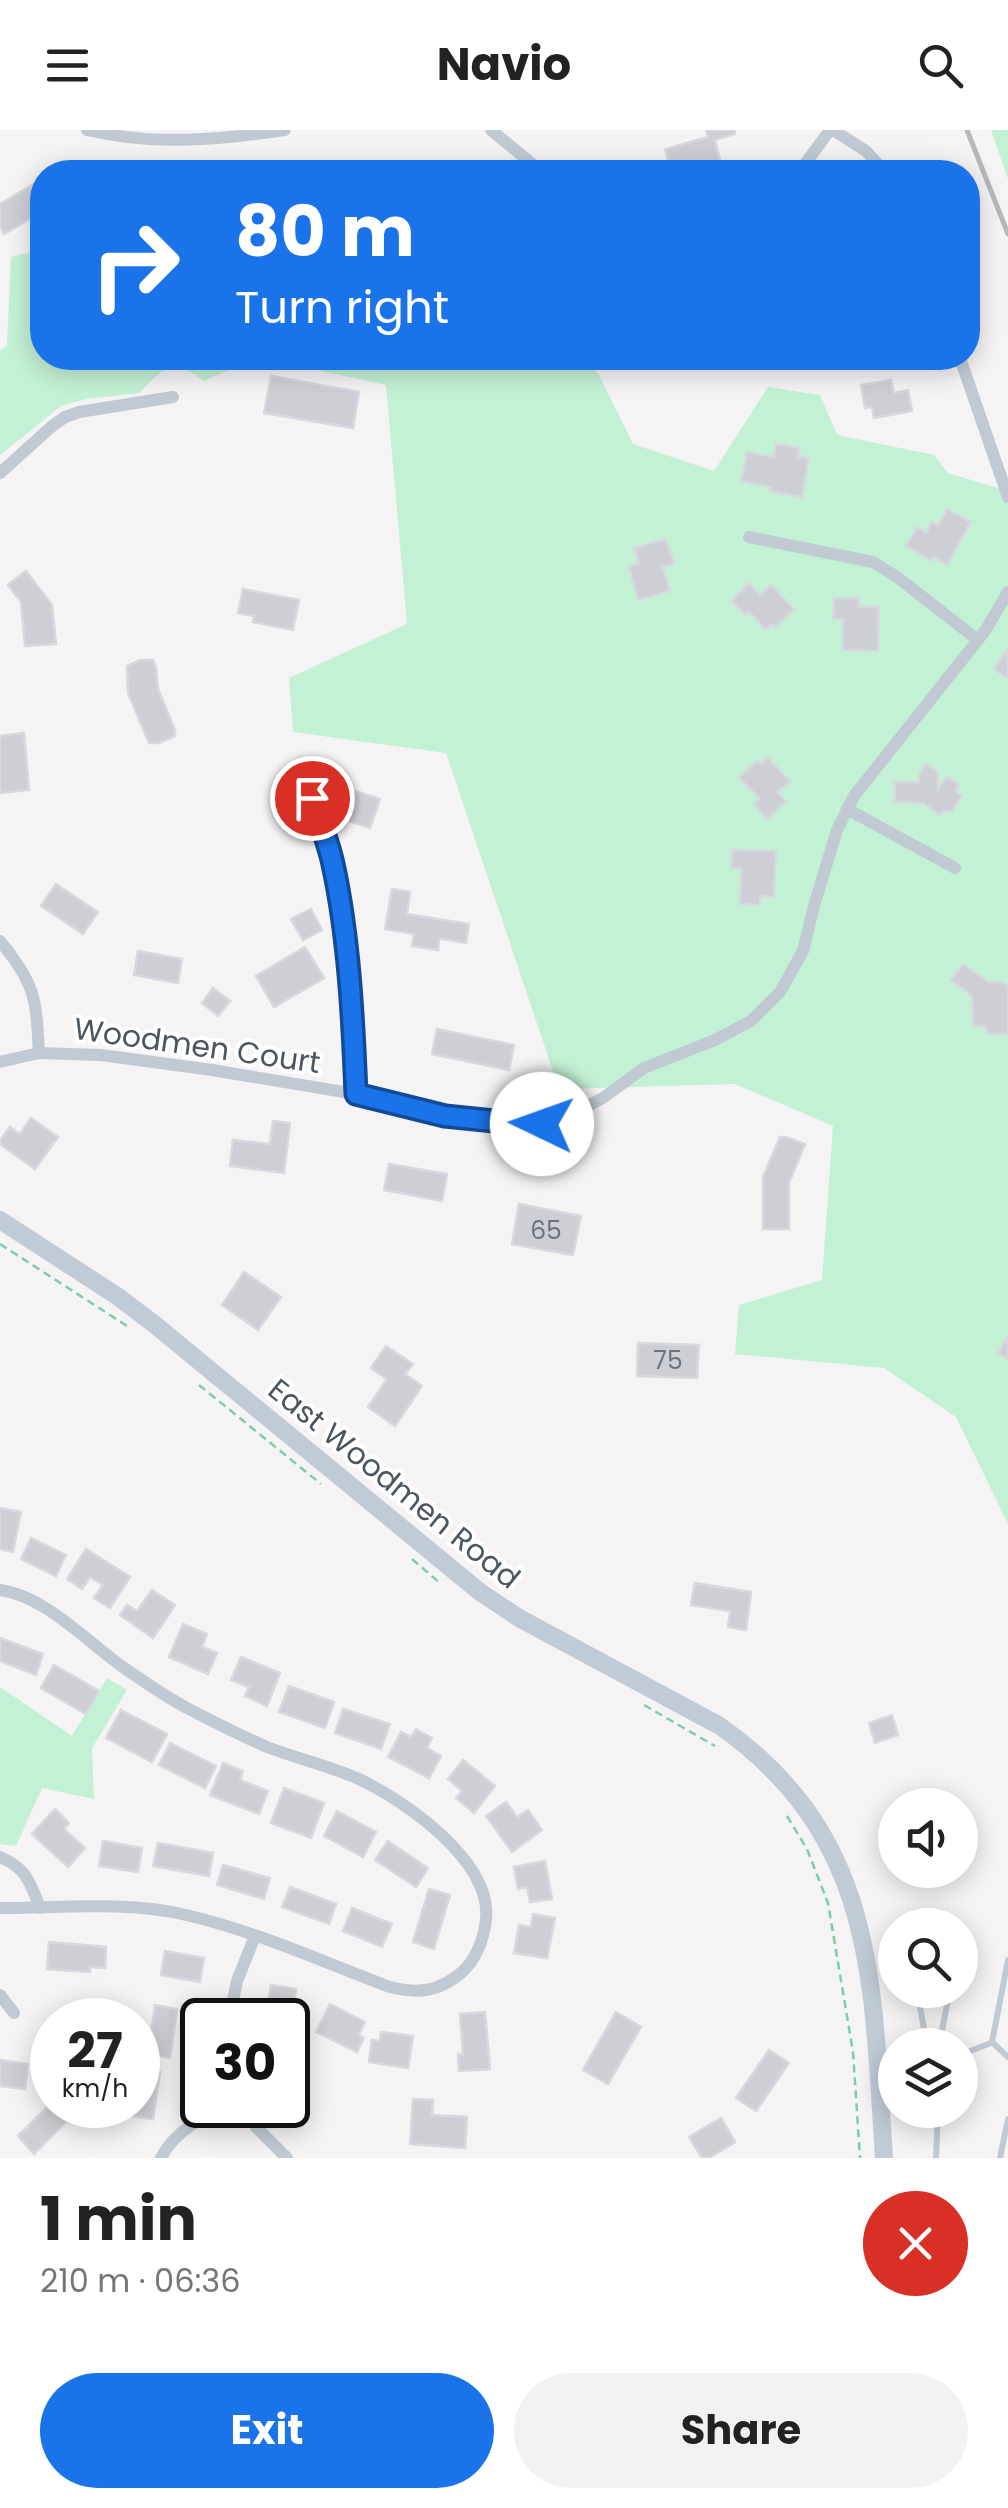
<!DOCTYPE html>
<html lang="en">
<head>
<meta charset="utf-8">
<style>
  :root { --surface:#fff; --page:#f2f2f2; --text:#222; --muted:#767676; --accent:#1a73e8 }
  body { margin:0; font-family:Poppins,sans-serif; background:var(--page); color:var(--text); height:100vh; display:flex; flex-direction:column; font-size:38px; white-space:nowrap }
  * { box-sizing:border-box; margin:0 }
  p { font-size:32px; color:var(--muted) }
  .icon { flex:none; width:55px; height:55px; fill:none; stroke:currentColor; stroke-width:2; stroke-linecap:round; stroke-linejoin:round }
  .map { position:relative; height:2028px; overflow:hidden }
  .side { display:flex; flex-direction:column; background:var(--surface); flex:1 }
  .side>* { flex:none }
  .top-card { position:absolute; left:30px; top:30px; width:950px; height:210px; border-radius:40px; box-shadow:0 5px 25px #0003; background:#1a73e8; color:#fff; overflow:hidden }
  .fabs { position:absolute; left:878px; top:1658px; display:grid; gap:20px }
  .fabs a { display:grid; place-items:center; width:100px; height:100px; border-radius:50%; background:var(--surface); box-shadow:0 5px 25px #0003; font-size:50px }
  .speed { position:absolute; left:30px; top:1868px; display:flex; gap:20px; font-size:50px; font-weight:700; text-align:center }
  .speed>* { display:grid; place-content:center; width:130px; height:130px; border-radius:50%; background:var(--surface); box-shadow:0 5px 25px #0003; line-height:1 }
  .speed small { font-size:25px; font-weight:400 }
  .speed .limit { border:5px solid #111; border-radius:15px; background:#fff; color:#111 }
  .pin { position:absolute; display:grid; place-items:center; width:85px; height:85px; color:#fff; margin:-42px; border:5px solid #fff; border-radius:50%; box-shadow:0 2px 10px #0007 }
  .me { position:absolute; width:110px; margin:-55px; rotate:273deg; stroke-linejoin:round; filter:drop-shadow(0 0 8px #0008) }
  .turn { display:flex; align-items:center; gap:35px; height:210px; padding:0 40px; font-size:45px }
  .turn .icon { width:130px; height:130px; stroke-width:2.5 }
  .turn b { display:block; font-size:70px; line-height:85px }
  .round { display:grid; place-items:center; flex:none; width:105px; height:105px; border-radius:52px; background:var(--page) }
  .headline { display:flex; align-items:center; justify-content:space-between; height:170px; padding:0 40px }
  h1 { font-size:60px; font-weight:700; line-height:75px }
  .action { display:flex; gap:20px; margin-top:auto; padding:20px 40px }
  .action a { flex:1; height:115px; border-radius:60px; background:var(--accent); color:#fff; font-size:40px; font-weight:700; line-height:115px; text-align:center }
  .action a+a { background:var(--page); color:var(--text) }
  header { display:flex; justify-content:space-between; align-items:center; height:130px; padding:0 40px; background:var(--surface); font-size:45px; font-weight:700 }
  .map>svg:first-child { display:block }
  .green { fill:#c3f1d5 }
  .building { fill:#cdcfd5; stroke:#d7d9de; stroke-width:2.5 }
  .lines { fill:none; stroke-linecap:round; stroke-linejoin:round }
  .path { stroke:#7ad0a6; stroke-width:2.5; stroke-dasharray:8 5; stroke-linecap:butt }
  .service { stroke:#c1cad2; stroke-width:6 }
  .minor { stroke:#c1cad2; stroke-width:12 }
  .secondary { stroke:#c1cbd6; stroke-width:18 }
  .rail { stroke:#b5b8bd; stroke-width:5 }
  .route-casing { stroke:#114b97; stroke-width:25 }
  .route { stroke:#1a73e8; stroke-width:18 }
  .labels { text-anchor:middle; stroke-width:8; stroke-linejoin:round; paint-order:stroke }
  .number-label { font-size:25px; fill:#6b747e }
  .street-label { font-size:30px; fill:#4a5661; stroke:#fff }
</style>
</head>
<body>
<header><svg class="icon" aria-label="menu" viewBox="0 0 24 24"><path d="M4 6h16M4 12h16M4 18h16"/></svg>Navio<svg class="icon" aria-label="search" viewBox="0 0 24 24"><circle cx="10" cy="10" r="6"/><path d="M15 15l6 6"/></svg></header>
<div class="map">
<svg width="1008" height="2028" viewBox="0 0 1008 2028">
  <rect width="100%" height="100%" fill="#f5f3f3"/>
  <g class="green">
    <path d="M 991,0 L 1008,0 L 1008,49 Z"/>
    <path d="M 42,119 L 42,228 L 256,228 L 204,251 C 174,228 162,237 140,263 L 87,269 L 61,276 L 0,325 L 0,220 L 7,216 L 11,127 Z"/>
    <path d="M 262,228 L 587,228 L 599,245 L 633,314 L 714,341 L 768,257 L 820,265 L 837,305 L 934,325 L 948,343 L 1008,361 L 1008,1394 L 956,1287 L 884,1238 L 735,1224 L 739,1175 L 822,1150 L 833,996 L 735,954 L 559,959 L 446,623 L 293,602 L 289,548 L 407,494 L 386,255 Z"/>
    <path d="M 107,1548 L 127,1560 L 92,1618 L 94,1669 L 42,1658 L 16,1716 L 0,1714 L 0,1557 L 72,1606 Z"/>
  </g>
  <g class="building">
    <path d="M 706,0 L 734,0 L 735,4 L 715,10 L 721,34 L 691,42 L 672,42 L 665,19 L 708,7 Z"/>
    <path d="M 389,34 L 409,42 L 386,42 Z"/>
    <path d="M 39,51 L 42,57 L 42,82 L 4,104 L 0,97 L 0,74 Z"/>
    <path d="M 703,228 L 751,228 L 751,236 L 703,237 Z"/>
    <path d="M 271,246 L 359,262 L 353,298 L 264,283 Z"/>
    <path d="M 891,250 L 894,263 L 908,260 L 912,281 L 874,288 L 872,277 L 865,278 L 861,255 Z"/>
    <path d="M 776,314 L 800,318 L 798,326 L 809,328 L 802,367 L 770,361 L 771,357 L 741,351 L 747,322 L 774,327 Z"/>
    <path d="M 947,379 L 971,392 L 947,435 L 934,427 L 932,431 L 906,416 L 917,397 L 926,403 L 932,392 L 938,396 Z"/>
    <path d="M 666,409 L 674,434 L 663,437 L 670,461 L 638,470 L 629,436 L 639,433 L 634,418 Z"/>
    <path d="M 26,441 L 52,475 L 56,514 L 25,516 L 21,472 L 8,455 Z"/>
    <path d="M 749,453 L 760,465 L 771,455 L 794,479 L 775,497 L 772,494 L 766,500 L 749,482 L 745,485 L 731,471 Z"/>
    <path d="M 243,459 L 299,470 L 293,500 L 253,492 L 254,486 L 238,483 Z"/>
    <path d="M 834,468 L 859,468 L 859,477 L 879,477 L 878,521 L 843,520 L 843,489 L 833,489 Z"/>
    <path d="M 1008,518 L 1008,549 L 994,539 Z"/>
    <path d="M 140,530 L 153,530 L 156,538 L 158,559 L 175,600 L 175,606 L 159,613 L 149,613 L 128,563 L 127,536 Z"/>
    <path d="M 24,603 L 29,660 L 0,663 L 0,606 Z"/>
    <path d="M 767,627 L 790,651 L 777,662 L 786,671 L 767,689 L 754,674 L 760,669 L 739,648 L 758,630 L 761,634 Z"/>
    <path d="M 926,634 L 938,642 L 938,660 L 947,646 L 959,655 L 955,661 L 962,666 L 952,681 L 943,681 L 940,685 L 923,673 L 895,672 L 895,652 L 919,652 L 919,645 Z"/>
    <path d="M 331,653 L 380,669 L 370,698 L 322,682 Z"/>
    <path d="M 732,720 L 776,721 L 774,767 L 760,766 L 760,775 L 740,774 L 741,738 L 731,738 Z"/>
    <path d="M 56,754 L 98,782 L 83,804 L 41,776 Z"/>
    <path d="M 392,759 L 410,762 L 407,784 L 469,794 L 466,813 L 439,808 L 438,820 L 412,816 L 414,804 L 385,799 Z"/>
    <path d="M 311,779 L 322,800 L 303,810 L 291,789 Z"/>
    <path d="M 305,817 L 324,848 L 274,877 L 256,846 Z"/>
    <path d="M 138,821 L 182,829 L 178,853 L 134,845 Z"/>
    <path d="M 963,834 L 989,852 L 1001,852 L 1008,856 L 1008,904 L 987,904 L 986,896 L 973,896 L 972,866 L 951,850 Z"/>
    <path d="M 213,858 L 230,871 L 218,886 L 202,873 Z"/>
    <path d="M 437,899 L 514,915 L 509,940 L 432,924 Z"/>
    <path d="M 31,988 L 58,1007 L 35,1039 L 0,1014 L 0,1010 L 10,997 L 20,1004 Z"/>
    <path d="M 273,991 L 290,993 L 284,1043 L 230,1036 L 233,1010 L 270,1014 Z"/>
    <path d="M 780,1007 L 786,1007 L 805,1014 L 789,1053 L 789,1099 L 763,1099 L 763,1047 Z"/>
    <path d="M 389,1034 L 447,1044 L 442,1071 L 384,1060 Z"/>
    <path d="M 519,1074 L 581,1086 L 573,1125 L 512,1114 Z"/>
    <path d="M 244,1142 L 281,1167 L 258,1200 L 222,1175 Z"/>
    <path d="M 1008,1204 L 1008,1229 L 998,1224 Z"/>
    <path d="M 638,1213 L 699,1215 L 697,1248 L 637,1246 Z"/>
    <path d="M 386,1216 L 413,1234 L 405,1244 L 422,1256 L 395,1296 L 368,1277 L 387,1249 L 371,1238 Z"/>
    <path d="M 0,1378 L 21,1382 L 13,1422 L 0,1419 Z"/>
    <path d="M 31,1408 L 66,1425 L 56,1446 L 21,1429 Z"/>
    <path d="M 86,1419 L 130,1447 L 110,1478 L 94,1468 L 103,1455 L 90,1447 L 82,1459 L 67,1449 Z"/>
    <path d="M 695,1453 L 751,1462 L 746,1500 L 728,1497 L 730,1481 L 691,1475 Z"/>
    <path d="M 152,1460 L 175,1475 L 153,1508 L 120,1485 L 127,1475 L 137,1481 Z"/>
    <path d="M 183,1494 L 207,1504 L 202,1517 L 217,1523 L 208,1544 L 169,1527 Z"/>
    <path d="M 0,1508 L 43,1524 L 36,1545 L 0,1531 Z"/>
    <path d="M 241,1527 L 280,1543 L 267,1576 L 245,1566 L 249,1557 L 231,1550 Z"/>
    <path d="M 54,1535 L 99,1561 L 86,1584 L 41,1558 Z"/>
    <path d="M 289,1556 L 334,1572 L 325,1598 L 279,1582 Z"/>
    <path d="M 343,1579 L 390,1594 L 381,1619 L 335,1603 Z"/>
    <path d="M 121,1580 L 167,1604 L 152,1632 L 106,1608 Z"/>
    <path d="M 892,1585 L 898,1605 L 875,1613 L 869,1593 Z"/>
    <path d="M 416,1599 L 432,1608 L 427,1618 L 441,1626 L 429,1648 L 388,1627 L 401,1602 L 411,1607 Z"/>
    <path d="M 170,1613 L 216,1636 L 205,1658 L 159,1635 Z"/>
    <path d="M 463,1630 L 495,1656 L 474,1683 L 456,1668 L 462,1661 L 448,1649 Z"/>
    <path d="M 223,1633 L 243,1641 L 240,1650 L 268,1661 L 259,1684 L 210,1665 Z"/>
    <path d="M 284,1658 L 324,1673 L 311,1708 L 271,1693 Z"/>
    <path d="M 506,1672 L 517,1687 L 528,1680 L 542,1700 L 512,1722 L 486,1686 Z"/>
    <path d="M 55,1679 L 69,1693 L 64,1699 L 85,1718 L 68,1737 L 32,1704 Z"/>
    <path d="M 337,1681 L 376,1702 L 363,1727 L 324,1706 Z"/>
    <path d="M 103,1711 L 142,1718 L 138,1742 L 99,1736 Z"/>
    <path d="M 388,1711 L 428,1738 L 416,1757 L 375,1730 Z"/>
    <path d="M 158,1713 L 213,1723 L 209,1746 L 153,1736 Z"/>
    <path d="M 545,1731 L 552,1769 L 530,1772 L 527,1757 L 518,1759 L 514,1737 Z"/>
    <path d="M 223,1735 L 270,1748 L 264,1769 L 217,1755 Z"/>
    <path d="M 290,1757 L 336,1774 L 329,1794 L 282,1777 Z"/>
    <path d="M 429,1759 L 450,1765 L 434,1819 L 413,1812 Z"/>
    <path d="M 352,1778 L 392,1794 L 382,1817 L 343,1801 Z"/>
    <path d="M 533,1784 L 555,1788 L 547,1828 L 514,1823 L 519,1795 L 531,1797 Z"/>
    <path d="M 49,1812 L 106,1817 L 105,1838 L 90,1837 L 90,1842 L 47,1839 Z"/>
    <path d="M 165,1821 L 204,1828 L 200,1852 L 161,1845 Z"/>
    <path d="M 271,1855 L 296,1859 L 290,1893 L 288,1893 L 288,1890 L 265,1889 Z"/>
    <path d="M 330,1874 L 365,1892 L 359,1905 L 364,1908 L 357,1922 L 316,1902 Z"/>
    <path d="M 155,1875 L 177,1879 L 170,1928 L 148,1924 Z"/>
    <path d="M 67,1877 L 93,1881 L 92,1890 L 65,1890 Z"/>
    <path d="M 485,1882 L 490,1939 L 459,1941 L 458,1924 L 463,1924 L 460,1884 Z"/>
    <path d="M 616,1882 L 641,1897 L 608,1954 L 583,1940 Z"/>
    <path d="M 381,1902 L 413,1906 L 408,1938 L 369,1932 L 372,1910 L 380,1911 Z"/>
    <path d="M 769,1920 L 789,1933 L 756,1981 L 736,1968 Z"/>
    <path d="M 0,1930 L 28,1934 L 25,1959 L 0,1956 Z"/>
    <path d="M 138,1938 L 160,1942 L 153,1989 L 123,1985 L 125,1975 L 138,1975 Z"/>
    <path d="M 413,1969 L 433,1970 L 432,1985 L 467,1987 L 465,2018 L 410,2014 Z"/>
    <path d="M 52,1972 L 52,1975 L 64,1975 L 73,1985 L 34,2024 L 18,2006 Z"/>
    <path d="M 721,1988 L 735,2012 L 709,2028 L 702,2028 L 689,2007 Z"/>
  </g>
  <g class="lines">
    <g class="path">
      <path d="M 0,1114 L 127,1196"/>
      <path d="M 199,1255 L 321,1354"/>
      <path d="M 412,1429 L 440,1453"/>
      <path d="M 644,1575 L 715,1616"/>
      <path d="M 787,1686 L 807,1719 L 828,1773 L 853,1922 L 860,2028"/>
    </g>
    <g class="service">
      <path d="M 312,668 C 320,690 328,712 333,735 C 349,809 353,887 355,962"/>
      <path d="M 914,1795 L 914,1793 L 932,1795"/>
      <path d="M 960,1798 L 964,1798 L 960,1816"/>
      <path d="M 917,1860 L 927,1915"/>
      <path d="M 992,1912 L 1008,1830"/>
      <path d="M 992,1912 L 1008,1927"/>
      <path d="M 939,1915 L 950,1860"/>
      <path d="M 960,1925 L 991,1913"/>
      <path d="M 880,1941 L 895,1938"/>
      <path d="M 936,2028 L 938,1980"/>
      <path d="M 1000,2028 L 1008,1989"/>
    </g>
    <g class="minor">
      <path d="M 87,0 C 154,16 218,10 285,0"/>
      <path d="M 491,0 L 542,42"/>
      <path d="M 833,0 L 866,21 L 885,42"/>
      <path d="M 799,42 L 830,0"/>
      <path d="M 960,228 L 1008,367"/>
      <path d="M 0,343 L 51,297 L 65,287 L 79,282 L 173,267"/>
      <path d="M 749,407 L 873,432 L 897,447 L 978,510"/>
      <path d="M 847,679 L 955,738"/>
      <path d="M 0,811 C 36,855 36,868 39,923"/>
      <path d="M 0,932 L 39,923 L 101,925 L 212,940 L 374,967 L 410,979 L 445,986 L 524,995 L 542,994 L 564,988 L 603,968 L 644,938 L 715,910 L 751,891 L 780,862 L 803,821 L 814,776 L 837,700 L 854,666 L 985,501 L 1008,462"/>
      <path d="M 0,1460 C 46,1466 89,1514 127,1540 C 146,1553 165,1566 185,1577 C 212,1591 239,1605 267,1617 C 298,1629 331,1636 361,1650 C 407,1672 492,1732 486,1789 C 484,1809 476,1830 461,1843 C 438,1862 418,1864 390,1857 C 323,1832 256,1801 186,1785 C 128,1771 59,1778 0,1778"/>
      <path d="M 0,1727 C 27,1739 30,1752 40,1778"/>
      <path d="M 0,1865 L 14,1883"/>
      <path d="M 229,1890 L 237,1851 L 255,1806"/>
      <path d="M 248,1975 L 256,1997 L 287,2028"/>
      <path d="M 161,2028 C 175,2000 204,1986 232,1975"/>
    </g>
    <path class="secondary" d="M 0,1090 L 117,1166 L 154,1194 L 480,1462 L 519,1488 L 720,1596 C 878,1708 872,1853 884,2028"/>
    <path class="rail" d="M 967,0 L 1008,104"/>
  </g>
  <g class="lines">
    <defs>
      <path id="route" d="M 312,668 C 319,690 328,711 333,734 C 349,807 353,889 356,964 L 445,986 L 524,994 L 542,994"/>
    </defs>
    <use href="#route" class="route-casing"/>
    <use href="#route" class="route"/>
  </g>
  <g class="labels">
    <g class="number-label">
      <text x="546" y="1109">65</text>
      <text x="668" y="1239">75</text>
    </g>
    <g class="street-label">
      <text transform="translate(197 916) rotate(8)" y="10">Woodmen Court</text>
      <text transform="translate(394 1354) rotate(39)" y="10">East Woodmen Road</text>
    </g>
  </g>
</svg>
<div class="fabs">
<a><svg class="icon" aria-label="sound" viewBox="0 0 24 24"><path d="M4 9h4l5-4v14l-5-4H4zM17 9q2 3 0 6"/></svg></a>
<a><svg class="icon" aria-label="search" viewBox="0 0 24 24"><circle cx="10" cy="10" r="6"/><path d="M15 15l6 6"/></svg></a>
<a><svg class="icon" aria-label="layers" viewBox="0 0 24 24"><path d="M12 4l9 5-9 5-9-5zM3 14l9 5 9-5"/></svg></a>
</div>
<div class="speed"><div>27<small>km/h</small></div><div class="limit">30</div></div>
<div class="pin" style="left:312px;top:668px;background:#d93025"><svg class="icon" aria-label="arrive" viewBox="0 0 24 24"><path d="M6 21V4h12l-3 4 3 4H6"/></svg></div>
<svg class="me" style="left:542px;top:994px" viewBox="-20 -20 40 40"><circle r="19" fill="#fff"/><path d="M0-13L10 11 0 6-10 11z" fill="#1a73e8"/></svg>
<div class="top-card">
<div class="turn"><svg class="icon" aria-label="right" viewBox="0 0 24 24"><path d="M7 20v-9h11M14 6l5 5-5 5"/></svg><div><b>80 m</b>Turn right</div></div>
</div>
</div>
<section class="side">
<div class="headline"><div><h1>1 min</h1><p>210 m · 06:36</p></div><a class="round" style="background:#d93025;color:#fff"><svg class="icon" aria-label="close" viewBox="0 0 24 24"><path d="M6 6l12 12M18 6L6 18"/></svg></a></div>
<div class="action"><a>Exit</a><a>Share</a></div>
</section>
</body>
</html>
